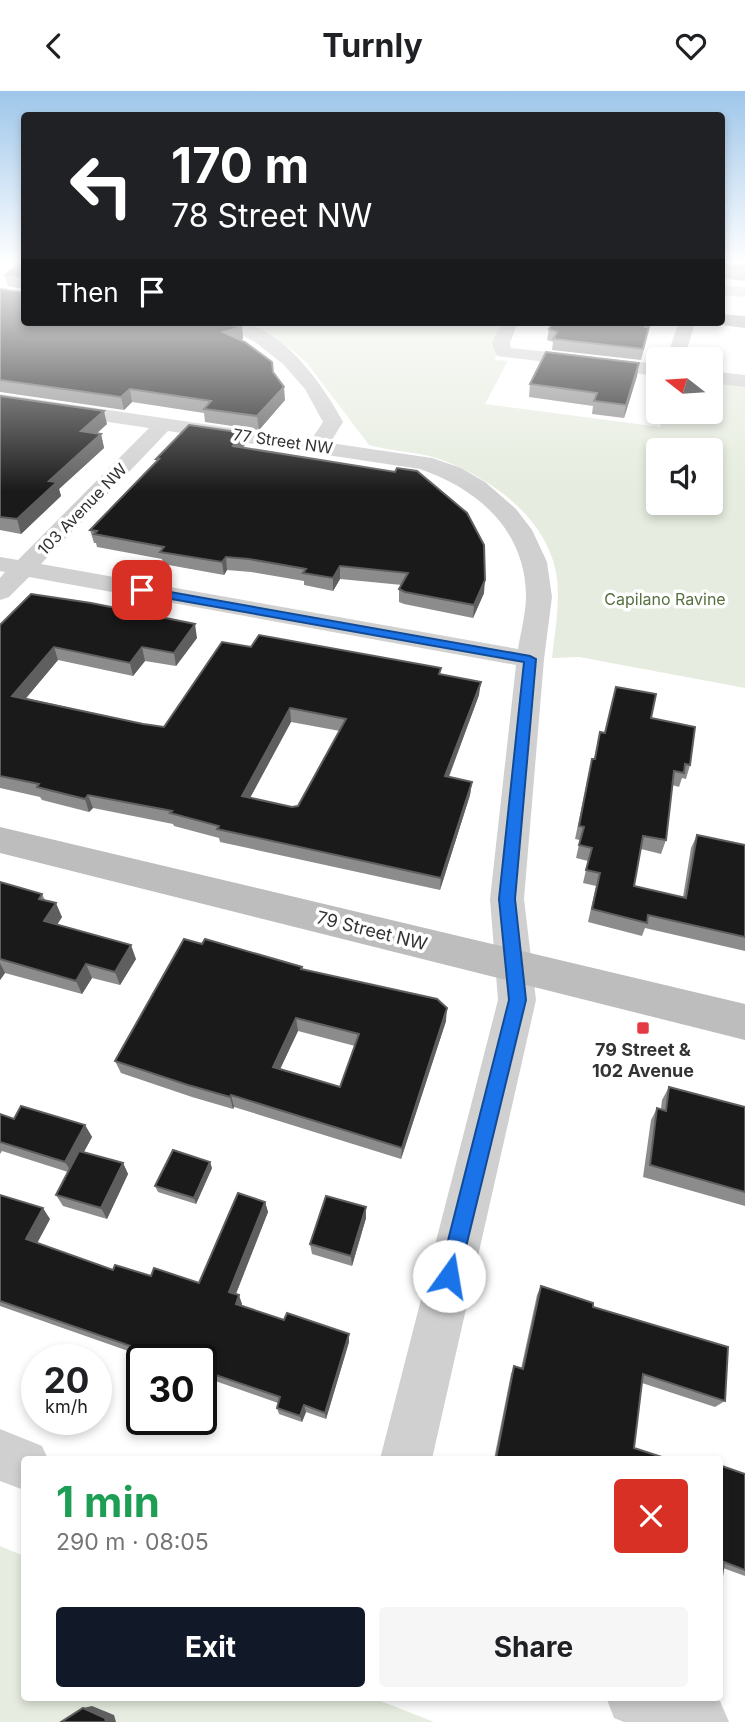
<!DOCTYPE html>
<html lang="en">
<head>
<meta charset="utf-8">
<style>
  :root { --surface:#fff; --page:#f6f6f6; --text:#202124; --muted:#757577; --accent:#111827 }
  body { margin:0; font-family:Inter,sans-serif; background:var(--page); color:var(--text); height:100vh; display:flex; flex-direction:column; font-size:26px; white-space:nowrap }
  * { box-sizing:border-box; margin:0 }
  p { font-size:23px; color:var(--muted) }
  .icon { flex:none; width:38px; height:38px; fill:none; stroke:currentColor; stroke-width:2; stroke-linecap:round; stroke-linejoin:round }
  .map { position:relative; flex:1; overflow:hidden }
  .details { position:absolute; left:21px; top:1365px; width:702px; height:245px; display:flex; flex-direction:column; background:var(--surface); border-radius:7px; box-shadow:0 4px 10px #0003 }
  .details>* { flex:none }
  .hud { position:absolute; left:21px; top:21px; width:704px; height:214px; border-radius:7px; box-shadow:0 4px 10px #0003; background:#202124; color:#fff; overflow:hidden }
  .needle { width:46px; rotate:287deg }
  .controls { position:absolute; left:646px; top:256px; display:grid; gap:14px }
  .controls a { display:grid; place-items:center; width:77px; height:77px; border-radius:7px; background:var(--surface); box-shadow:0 4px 10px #0003; font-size:35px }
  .speed { position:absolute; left:21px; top:1253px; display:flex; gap:14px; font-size:35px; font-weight:700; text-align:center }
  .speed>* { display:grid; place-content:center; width:91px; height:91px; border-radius:50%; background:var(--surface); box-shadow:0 4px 10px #0003; line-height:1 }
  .speed small { font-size:18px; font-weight:400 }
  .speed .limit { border:4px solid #111; border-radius:10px; background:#fff; color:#111 }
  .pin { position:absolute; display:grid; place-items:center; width:60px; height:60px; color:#fff; margin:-30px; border-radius:14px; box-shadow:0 4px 10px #0006 }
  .me { position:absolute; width:77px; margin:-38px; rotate:13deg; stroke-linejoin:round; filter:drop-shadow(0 0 5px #0008) }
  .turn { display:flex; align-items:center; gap:24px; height:147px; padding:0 35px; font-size:32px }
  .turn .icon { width:91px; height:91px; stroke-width:2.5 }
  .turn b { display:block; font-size:49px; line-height:60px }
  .then { display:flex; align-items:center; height:66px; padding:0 35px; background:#0003; gap:14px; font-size:26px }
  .round { display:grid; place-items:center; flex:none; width:74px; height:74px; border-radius:7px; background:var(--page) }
  .summary { display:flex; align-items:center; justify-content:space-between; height:119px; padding:0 35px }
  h1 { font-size:42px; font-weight:700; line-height:52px; color:#1e9e55 }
  .action { display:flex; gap:14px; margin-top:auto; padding:14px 35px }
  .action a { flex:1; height:80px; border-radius:7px; background:var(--accent); color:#fff; font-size:28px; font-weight:700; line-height:80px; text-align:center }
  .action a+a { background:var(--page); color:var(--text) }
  header { display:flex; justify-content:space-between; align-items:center; height:91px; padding:0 35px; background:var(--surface); font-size:32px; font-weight:700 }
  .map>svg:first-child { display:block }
  .green { fill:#e6ecdf; fill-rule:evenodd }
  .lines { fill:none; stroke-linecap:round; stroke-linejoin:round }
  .street { fill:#d0d0d0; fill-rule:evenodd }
  .secondary { fill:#bdbdbd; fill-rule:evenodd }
  .primary { fill:#ababab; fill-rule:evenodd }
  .wall { fill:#8c8c8c; fill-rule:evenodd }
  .shaded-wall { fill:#5f5f5f }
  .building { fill:#1a1a1a; stroke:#5f5f5f; stroke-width:2; fill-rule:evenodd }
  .route { fill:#1a73e8; stroke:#114b97; stroke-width:2 }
  .poi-dot { fill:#e63946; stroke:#fff; stroke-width:2.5 }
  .labels { text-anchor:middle; stroke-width:7; stroke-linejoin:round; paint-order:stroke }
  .far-street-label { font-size:16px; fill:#333; stroke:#fff }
  .far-park-label { font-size:16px; fill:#56703f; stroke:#fff }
  .street-label { font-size:18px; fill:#333; stroke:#fff }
  .poi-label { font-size:18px; font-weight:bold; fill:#333; stroke:#fff }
</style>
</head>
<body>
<header><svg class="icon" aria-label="back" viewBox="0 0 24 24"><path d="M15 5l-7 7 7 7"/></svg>Turnly<svg class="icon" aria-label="heart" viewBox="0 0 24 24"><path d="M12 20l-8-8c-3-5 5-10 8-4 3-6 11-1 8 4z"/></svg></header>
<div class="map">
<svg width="745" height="1631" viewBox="0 0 745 1631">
  <rect width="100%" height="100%" fill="#fff"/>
  <g class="green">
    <path d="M 238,231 L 505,231 L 495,269 L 508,270 L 485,313 L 660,336 L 664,320 L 710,320 L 711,291 L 745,295 L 745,597 L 579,566 L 552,567 C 555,540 561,508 556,481 C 545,426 492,388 442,369 C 418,360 393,361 369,354 L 307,272 C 287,252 264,242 238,231 ZM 658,359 L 710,359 L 710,411 L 658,411 Z"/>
    <path d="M 0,1455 L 24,1465 L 24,1606 L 373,1607 L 434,1631 L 0,1631 Z"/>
  </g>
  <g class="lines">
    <g class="street">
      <path d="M 721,194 L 745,196 L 745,206 L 721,204 Z"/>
      <path d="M 217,231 C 224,231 232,230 239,231 C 283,237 324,295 343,331 L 330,352 L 432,367 L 461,377 L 485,391 L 516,418 L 532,439 L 547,471 L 552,506 L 544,568 L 524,808 L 536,909 L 432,1368 L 380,1368 L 498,909 L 490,808 L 516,574 L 29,486 L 9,506 L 0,509 L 0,487 L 5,481 L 0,480 L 0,466 L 18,469 L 149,337 L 0,315 L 0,303 L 311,349 L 323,331 L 305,298 L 283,273 L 255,251 ZM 168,340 L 420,378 C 478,398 525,439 526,504 C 526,522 521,540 518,558 L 41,473 Z"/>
      <path d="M 502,231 L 518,231 L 510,252 L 511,257 L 658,273 L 658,285 L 497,265 L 492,252 Z"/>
      <path d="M 679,231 L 690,231 L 694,235 L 684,268 L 666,268 Z"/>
      <path d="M 710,280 L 745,284 L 745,296 L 710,292 Z"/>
      <path d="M 0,1338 L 42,1355 L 48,1368 L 24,1368 L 24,1399 L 0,1390 Z"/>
      <path d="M 606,1606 L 712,1606 L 720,1610 L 729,1631 L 624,1631 L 614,1627 Z"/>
    </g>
    <path class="secondary" d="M 0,736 L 745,913 L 745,949 L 0,762 Z"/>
    <path class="primary" d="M 721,223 L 745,225 L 745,237 L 714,233 L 713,231 L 721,231 Z"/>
  </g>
  <g class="wall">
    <path d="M 24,171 L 24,231 L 242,236 L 243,248 L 240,249 L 273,281 L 285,309 L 259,339 L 205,331 L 204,322 L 132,311 L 124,319 L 0,301 L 0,198 L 21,201 L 24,198 L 8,195 L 5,184 Z"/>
    <path d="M 725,171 L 745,171 L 745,190 L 721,187 Z"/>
    <path d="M 646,236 L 647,247 L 641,269 L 552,259 L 553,251 L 547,249 L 549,238 Z"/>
    <path d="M 639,272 L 637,285 L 624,327 L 592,323 L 593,315 L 529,306 L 530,293 Z"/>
    <path d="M 0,305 L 107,333 L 96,343 L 101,343 L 104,357 L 59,398 L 61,405 L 21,443 L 0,439 Z"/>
    <path d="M 245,354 L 243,356 L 484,502 L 473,527 L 404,513 L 399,511 L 399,498 L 402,494 L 340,488 L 333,500 L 304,494 L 304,490 L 251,481 L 227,479 L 224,484 L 163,473 L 162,468 L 97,456 L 96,452 L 94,452 L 90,439 L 157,370 L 156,368 Z"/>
    <path d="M 0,534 L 197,547 L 176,575 L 145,570 L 133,585 L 58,569 L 26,607 L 143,633 L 164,636 L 251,556 L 441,583 L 479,604 L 449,686 L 472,691 L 470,704 L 440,799 L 220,751 L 219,747 L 174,735 L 173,733 L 93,717 L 89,721 L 42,709 L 40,706 L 0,697 ZM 291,631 L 340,640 L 298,715 L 292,716 L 250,707 Z"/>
    <path d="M 651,627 L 690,674 L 686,688 L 682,687 L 679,696 L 672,694 L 666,749 L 661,763 L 641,758 L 634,795 L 683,806 L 691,757 L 697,744 L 745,754 L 745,860 L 645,837 L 642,845 L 588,831 L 596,795 L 583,792 L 588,770 L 576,767 L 580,749 L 575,748 L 589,681 L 592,668 L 594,668 L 600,641 L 605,642 Z"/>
    <path d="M 0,791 L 42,803 L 45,809 L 62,826 L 57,834 L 136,868 L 120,894 L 92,887 L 82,903 L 5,882 L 0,889 Z"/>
    <path d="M 302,876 L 303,879 L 446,930 L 401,1068 L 234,1016 L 233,1018 L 192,1006 L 121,982 L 115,970 ZM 298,940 L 355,955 L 340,996 L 280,978 Z"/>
    <path d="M 669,996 L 745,1016 L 745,1115 L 643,1086 L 651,1029 L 657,1017 L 661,1018 L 662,1009 Z"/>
    <path d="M 0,1023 L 14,1028 L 85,1034 L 92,1046 L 84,1061 L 123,1072 L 128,1083 L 107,1128 L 63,1115 L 56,1104 L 68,1081 L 2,1060 L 0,1063 Z"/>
    <path d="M 212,1077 L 196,1113 L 158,1101 L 155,1095 Z"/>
    <path d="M 0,1104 L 50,1128 L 37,1152 L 113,1179 L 151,1185 L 199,1192 L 265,1111 L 268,1121 L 236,1203 L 242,1213 L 241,1215 L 284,1229 L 349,1243 L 349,1251 L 326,1328 L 306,1321 L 302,1331 L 279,1323 L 277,1317 L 278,1312 L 201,1285 L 201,1269 L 154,1269 L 0,1215 Z"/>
    <path d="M 366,1127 L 352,1175 L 312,1163 L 310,1153 Z"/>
    <path d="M 541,1195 L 593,1216 L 725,1310 L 715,1316 L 642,1292 L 634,1357 L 668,1368 L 494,1368 L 511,1283 L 514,1275 L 521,1278 L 537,1204 Z"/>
    <path d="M 719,1374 L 745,1383 L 745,1485 L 723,1477 L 722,1486 L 719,1486 Z"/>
  </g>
  <g class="shaded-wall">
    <path d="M 242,236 L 243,248 L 224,254 L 223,241 Z"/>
    <path d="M 639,272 L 637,285 L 624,327 L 626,314 Z"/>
    <path d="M 284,296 L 285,309 L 259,339 L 257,325 Z"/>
    <path d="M 130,298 L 132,311 L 124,319 L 121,306 Z"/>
    <path d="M 104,320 L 107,333 L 84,354 L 81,340 Z"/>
    <path d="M 244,342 L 245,354 L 234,367 L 233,355 Z"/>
    <path d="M 101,343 L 104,357 L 59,398 L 61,405 L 21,443 L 17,428 L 49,390 Z"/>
    <path d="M 226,466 L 227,479 L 224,484 L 222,471 Z"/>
    <path d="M 340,475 L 340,488 L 333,500 L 333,487 Z"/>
    <path d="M 485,489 L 484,502 L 473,527 L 474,514 Z"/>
    <path d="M 195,533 L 197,547 L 176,575 L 174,562 Z"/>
    <path d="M 54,556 L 58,569 L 17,618 L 12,605 Z"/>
    <path d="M 142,556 L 145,570 L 133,585 L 130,572 Z"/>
    <path d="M 481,591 L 479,604 L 444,698 L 445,685 Z"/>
    <path d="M 290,617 L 291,631 L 244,718 L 242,705 Z"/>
    <path d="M 472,691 L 470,704 L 440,799 L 441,787 Z"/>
    <path d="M 88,704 L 93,717 L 89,721 L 85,708 Z"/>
    <path d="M 56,812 L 62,826 L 50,844 L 44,830 Z"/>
    <path d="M 131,854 L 136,868 L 120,894 L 115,881 Z"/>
    <path d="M 0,872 L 5,882 L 0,889 Z"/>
    <path d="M 86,873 L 92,887 L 82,903 L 76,890 Z"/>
    <path d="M 447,917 L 446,930 L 401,1068 L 402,1057 Z"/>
    <path d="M 296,927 L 298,940 L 275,989 L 273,976 Z"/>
    <path d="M 231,1004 L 234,1016 L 233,1018 L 230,1006 Z"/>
    <path d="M 85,1034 L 92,1046 L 72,1082 L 65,1071 Z"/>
    <path d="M 210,1071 L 212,1077 L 196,1113 L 194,1107 Z"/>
    <path d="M 123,1072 L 128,1083 L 107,1128 L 101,1117 Z"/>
    <path d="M 265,1111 L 268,1121 L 233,1210 L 229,1201 Z"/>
    <path d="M 366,1116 L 366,1127 L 352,1175 L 351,1165 Z"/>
    <path d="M 43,1117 L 50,1128 L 34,1158 L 26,1148 Z"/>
    <path d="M 239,1204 L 242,1213 L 239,1221 L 236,1213 Z"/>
    <path d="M 349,1243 L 349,1251 L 326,1328 L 325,1322 Z"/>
    <path d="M 304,1314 L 306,1321 L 302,1331 L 300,1325 Z"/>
    <path d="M 92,1615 L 114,1624 L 116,1631 L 106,1631 L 83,1617 Z"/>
  </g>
  <g class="building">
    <path d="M 19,171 L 24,171 L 24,231 L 212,231 L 242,236 L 223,241 L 245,251 L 272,271 L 273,281 L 284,296 L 257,325 L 204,318 L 211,310 L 130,298 L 121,306 L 0,289 L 0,198 L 21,201 L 24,198 L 23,187 L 5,184 Z"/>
    <path d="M 725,171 L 745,171 L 745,179 L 723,177 Z"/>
    <path d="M 553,231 L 647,231 L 645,236 L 649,236 L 643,258 L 553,248 L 557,241 L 549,238 Z"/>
    <path d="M 546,261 L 639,272 L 626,314 L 594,310 L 597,302 L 530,293 Z"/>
    <path d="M 0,305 L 104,320 L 81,340 L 101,343 L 49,390 L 57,391 L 17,428 L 0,426 Z"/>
    <path d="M 189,334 L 244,342 L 233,355 L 395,381 L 397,377 L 417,380 L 467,422 L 484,454 L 485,489 L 474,514 L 405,501 L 399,498 L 408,482 L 340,475 L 333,487 L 303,482 L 306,478 L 249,468 L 226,466 L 222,471 L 160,461 L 164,456 L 94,443 L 97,440 L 90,439 L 159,368 L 156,368 Z"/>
    <path d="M 31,503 L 91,512 L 195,533 L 174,562 L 142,556 L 130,572 L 54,556 L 12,605 L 143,633 L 164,636 L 222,551 L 251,556 L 259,544 L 441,577 L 439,583 L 481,591 L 445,685 L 472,691 L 441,787 L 217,738 L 219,735 L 170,722 L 172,720 L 88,704 L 85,708 L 37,696 L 39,693 L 0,685 L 0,534 ZM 290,617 L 346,628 L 298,715 L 292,716 L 242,705 Z"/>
    <path d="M 616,596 L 656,603 L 651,627 L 695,636 L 690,674 L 685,673 L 684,682 L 674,680 L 666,749 L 643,745 L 634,795 L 686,807 L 697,744 L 745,754 L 745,846 L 648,824 L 647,832 L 592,818 L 600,782 L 586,779 L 592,757 L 579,754 L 584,736 L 579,735 L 592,668 L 595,668 L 600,641 L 605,642 Z"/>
    <path d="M 0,791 L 42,803 L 39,808 L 56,812 L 44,830 L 131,854 L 115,881 L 86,873 L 76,890 L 0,868 Z"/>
    <path d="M 184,848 L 202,853 L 205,848 L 302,876 L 301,878 L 437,908 L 447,917 L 402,1057 L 231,1004 L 230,1006 L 188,994 L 115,970 ZM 296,927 L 359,943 L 340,996 L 273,976 Z"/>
    <path d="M 669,996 L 745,1016 L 745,1101 L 650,1074 L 657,1017 L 666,1020 Z"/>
    <path d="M 21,1015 L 85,1034 L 65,1071 L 0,1051 L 0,1023 L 14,1028 Z"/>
    <path d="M 173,1059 L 210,1071 L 194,1107 L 155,1095 Z"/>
    <path d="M 79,1060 L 123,1072 L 101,1117 L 56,1104 Z"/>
    <path d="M 238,1102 L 265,1111 L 229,1201 L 239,1204 L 236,1213 L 284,1229 L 287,1222 L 349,1243 L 325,1322 L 304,1314 L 300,1325 L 277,1317 L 280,1306 L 201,1279 L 201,1269 L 171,1269 L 0,1210 L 0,1104 L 43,1117 L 26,1148 L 113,1179 L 115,1174 L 151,1185 L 154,1177 L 199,1192 Z"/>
    <path d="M 326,1105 L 366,1116 L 351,1165 L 310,1153 Z"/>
    <path d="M 541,1195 L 593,1212 L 593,1216 L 728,1256 L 725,1310 L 643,1283 L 634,1357 L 668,1368 L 569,1368 L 566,1367 L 566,1368 L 496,1368 L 514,1275 L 523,1278 Z"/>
    <path d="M 719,1374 L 745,1383 L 745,1479 L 724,1471 L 722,1486 L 719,1485 Z"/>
    <path d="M 83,1617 L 105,1627 L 106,1631 L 61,1631 Z"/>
  </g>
  <linearGradient id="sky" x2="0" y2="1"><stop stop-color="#9ec6ea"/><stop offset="0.43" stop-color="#fff"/><stop offset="1" stop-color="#fff" stop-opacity="0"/></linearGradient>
  <rect width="745" height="400" fill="url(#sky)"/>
  <path class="route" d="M 142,496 L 530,565 L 536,568 L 515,808 L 526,909 L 457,1193 L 449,1196 L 442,1193 L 439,1185 L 509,909 L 499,808 L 524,571 L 138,502 L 137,499 Z"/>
  <rect class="poi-dot" x="636" y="930" width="14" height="14" rx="3.5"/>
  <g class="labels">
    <g class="far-street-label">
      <text transform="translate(283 350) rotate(8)" y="6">77 Street NW</text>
      <text transform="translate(82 418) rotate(-46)" y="6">103 Avenue NW</text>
    </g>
    <g class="far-park-label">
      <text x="665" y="514">Capilano Ravine</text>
    </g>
    <g class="street-label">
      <text transform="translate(372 840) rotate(14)" y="6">79 Street NW</text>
    </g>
    <g class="poi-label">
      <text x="643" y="965">79 Street &amp;<tspan x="643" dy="21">102 Avenue</tspan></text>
    </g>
  </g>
</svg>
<div class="controls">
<a><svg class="needle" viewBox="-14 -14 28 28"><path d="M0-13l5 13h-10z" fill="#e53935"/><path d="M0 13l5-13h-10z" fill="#757577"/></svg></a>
<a><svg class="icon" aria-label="sound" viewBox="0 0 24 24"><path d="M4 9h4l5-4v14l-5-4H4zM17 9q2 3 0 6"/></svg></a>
</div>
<div class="speed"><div>20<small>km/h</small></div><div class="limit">30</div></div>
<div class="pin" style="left:142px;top:499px;background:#d93025"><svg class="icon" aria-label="arrive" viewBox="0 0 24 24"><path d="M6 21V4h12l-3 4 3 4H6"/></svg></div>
<svg class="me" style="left:449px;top:1185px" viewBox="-20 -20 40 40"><circle r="19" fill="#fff"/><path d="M0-13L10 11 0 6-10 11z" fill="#1a73e8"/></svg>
<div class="hud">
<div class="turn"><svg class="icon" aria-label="left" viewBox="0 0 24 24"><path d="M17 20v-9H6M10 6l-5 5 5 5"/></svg><div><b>170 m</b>78 Street NW</div></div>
<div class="then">Then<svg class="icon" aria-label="arrive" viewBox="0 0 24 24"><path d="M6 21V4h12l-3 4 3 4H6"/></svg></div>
</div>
<section class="details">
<div class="summary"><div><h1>1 min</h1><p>290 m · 08:05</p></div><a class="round" style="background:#d93025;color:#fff"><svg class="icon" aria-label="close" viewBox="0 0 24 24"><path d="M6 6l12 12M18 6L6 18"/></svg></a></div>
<div class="action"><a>Exit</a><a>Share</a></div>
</section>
</div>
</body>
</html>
